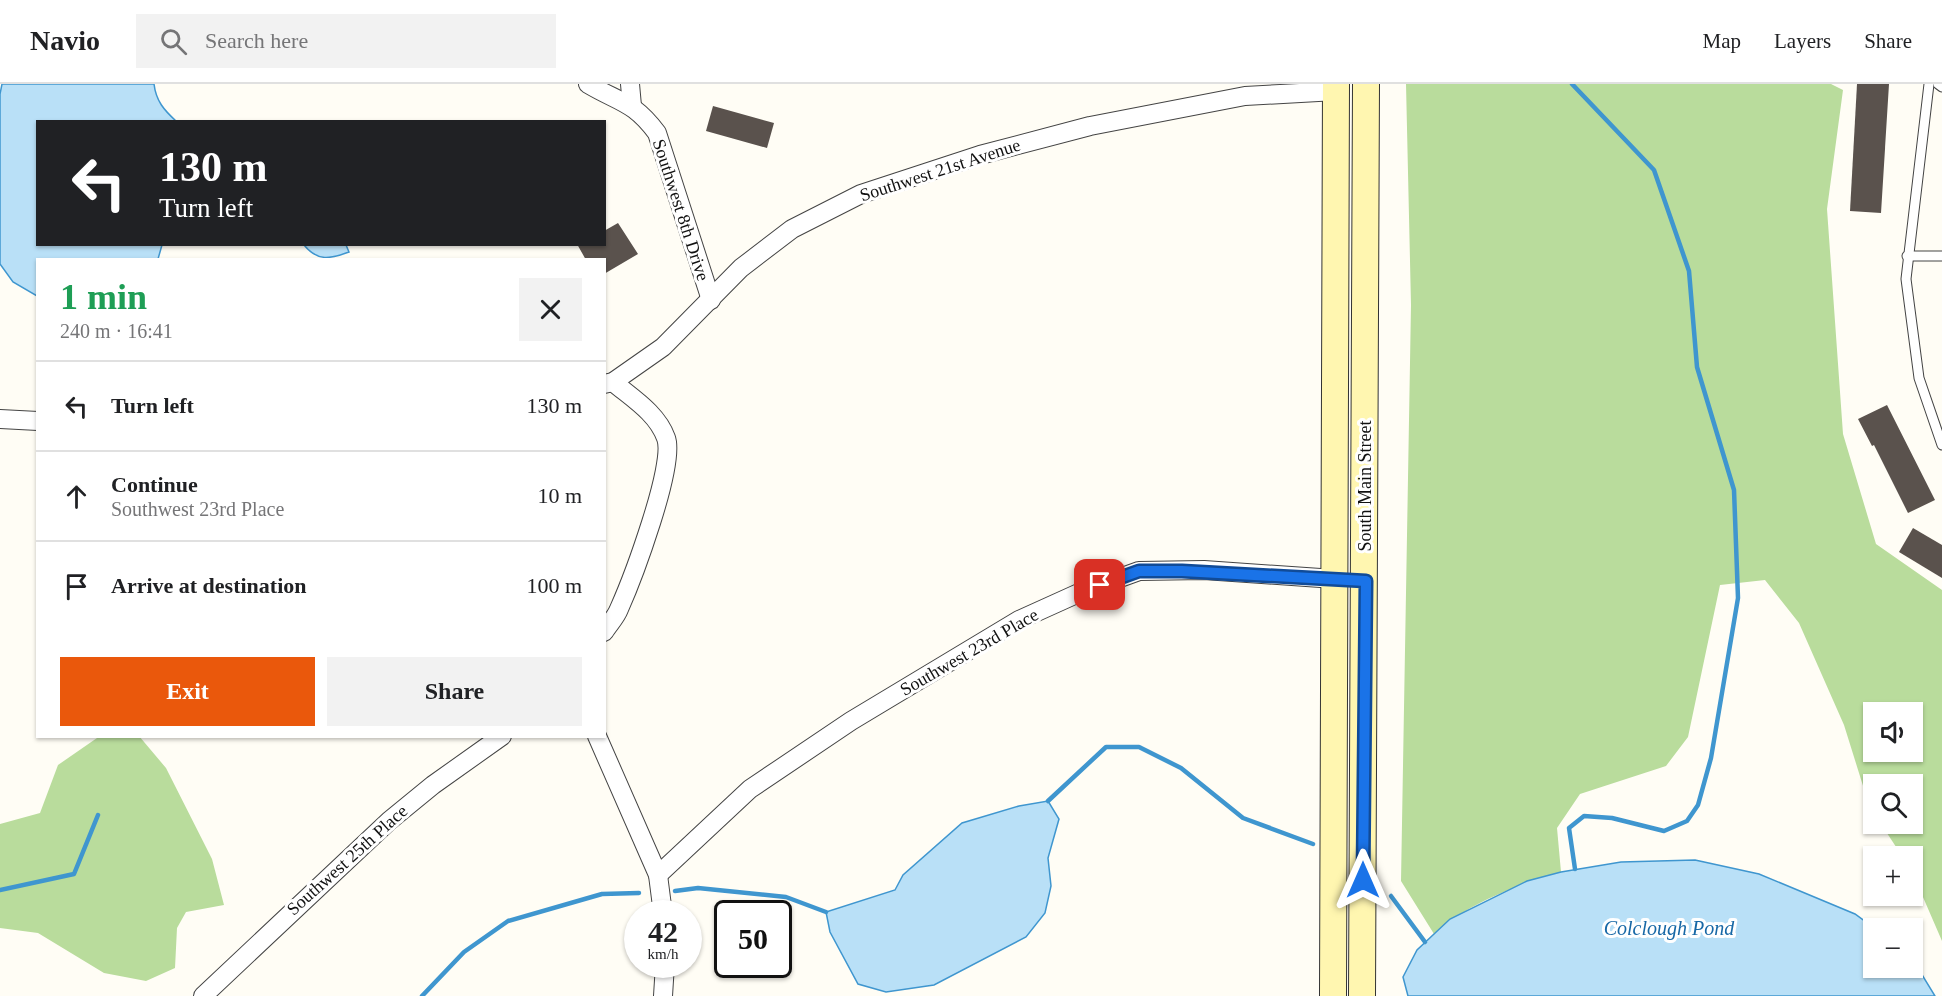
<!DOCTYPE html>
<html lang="en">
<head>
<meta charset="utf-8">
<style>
  :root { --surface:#fff; --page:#f2f2f2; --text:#202124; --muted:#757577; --line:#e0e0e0; --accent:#ea580c }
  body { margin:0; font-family:Georgia,serif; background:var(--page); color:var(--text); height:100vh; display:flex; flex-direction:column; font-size:22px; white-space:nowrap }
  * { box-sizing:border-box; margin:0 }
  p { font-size:20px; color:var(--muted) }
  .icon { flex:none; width:33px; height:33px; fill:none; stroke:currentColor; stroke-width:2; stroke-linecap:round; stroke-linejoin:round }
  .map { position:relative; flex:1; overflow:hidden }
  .side { position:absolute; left:36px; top:174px; width:570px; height:480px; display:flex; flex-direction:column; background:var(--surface); border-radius:0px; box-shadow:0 2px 4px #0004 }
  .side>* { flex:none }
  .guide { position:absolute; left:36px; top:36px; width:570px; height:126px; border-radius:0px; box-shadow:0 2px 4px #0004; background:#202124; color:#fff; overflow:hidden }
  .fabs { position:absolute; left:1863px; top:618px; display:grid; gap:12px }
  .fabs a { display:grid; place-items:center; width:60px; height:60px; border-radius:0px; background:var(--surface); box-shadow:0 2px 4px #0004; font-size:30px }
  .speed { position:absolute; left:624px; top:816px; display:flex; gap:12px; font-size:30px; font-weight:700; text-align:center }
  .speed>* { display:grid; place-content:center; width:78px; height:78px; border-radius:50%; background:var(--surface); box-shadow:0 2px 4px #0004; line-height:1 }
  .speed small { font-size:15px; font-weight:400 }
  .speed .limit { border:3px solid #111; border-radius:9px; background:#fff; color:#111 }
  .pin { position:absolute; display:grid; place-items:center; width:51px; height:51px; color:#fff; margin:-26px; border-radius:12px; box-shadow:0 3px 9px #0006 }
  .me { position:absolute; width:66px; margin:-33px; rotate:0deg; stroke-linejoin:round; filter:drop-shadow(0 0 4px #0008) }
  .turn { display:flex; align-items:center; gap:21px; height:126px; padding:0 24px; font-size:27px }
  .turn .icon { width:78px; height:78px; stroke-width:2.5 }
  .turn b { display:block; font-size:42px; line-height:51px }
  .round { display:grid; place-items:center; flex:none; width:63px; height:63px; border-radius:0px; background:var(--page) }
  .headline { display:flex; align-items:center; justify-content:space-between; height:102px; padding:0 24px }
  h1 { font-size:36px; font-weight:600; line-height:45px; color:#1e9e55 }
  .action { display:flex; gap:12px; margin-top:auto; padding:12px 24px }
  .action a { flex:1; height:69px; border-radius:0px; background:var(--accent); color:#fff; font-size:24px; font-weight:600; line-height:69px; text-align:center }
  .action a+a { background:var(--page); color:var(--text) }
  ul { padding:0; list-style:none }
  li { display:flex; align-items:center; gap:18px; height:90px; padding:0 24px; border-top:2px solid var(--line) }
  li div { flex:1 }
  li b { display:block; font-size:22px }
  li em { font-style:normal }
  header { display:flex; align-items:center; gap:36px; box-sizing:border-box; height:84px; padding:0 30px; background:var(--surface); border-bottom:2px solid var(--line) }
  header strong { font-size:28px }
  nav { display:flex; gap:33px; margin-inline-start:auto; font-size:21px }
  .search { width:420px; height:54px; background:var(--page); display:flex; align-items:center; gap:15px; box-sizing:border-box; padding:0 21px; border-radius:0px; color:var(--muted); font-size:22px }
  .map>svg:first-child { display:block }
  .forest { fill:#b9dc9c; fill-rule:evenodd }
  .water { fill:#b9e0f7; stroke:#3f96cf; stroke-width:1.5 }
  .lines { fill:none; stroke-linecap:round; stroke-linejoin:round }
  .stream { stroke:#3f96cf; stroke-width:4.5 }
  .building { fill:#5a524d }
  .service-casing { stroke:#444; stroke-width:11 }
  .minor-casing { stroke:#444; stroke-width:20 }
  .secondary-casing { stroke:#333; stroke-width:28 }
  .service { stroke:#fff; stroke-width:9 }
  .minor { stroke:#fff; stroke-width:18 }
  .secondary { stroke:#fff6b0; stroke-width:26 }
  .route-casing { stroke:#114b97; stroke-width:15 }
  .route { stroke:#1a73e8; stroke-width:10 }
  .labels { text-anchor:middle; stroke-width:6; stroke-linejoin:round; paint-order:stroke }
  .street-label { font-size:18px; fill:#111; stroke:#fff }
  .water-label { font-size:20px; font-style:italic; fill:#1768a6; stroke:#fff }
</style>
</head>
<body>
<header>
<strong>Navio</strong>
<div class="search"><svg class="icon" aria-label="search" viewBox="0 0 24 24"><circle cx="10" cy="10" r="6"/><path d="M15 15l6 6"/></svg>Search here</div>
<nav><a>Map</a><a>Layers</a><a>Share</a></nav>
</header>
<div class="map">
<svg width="1942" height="912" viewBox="0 0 1942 912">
  <rect width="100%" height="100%" fill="#fffdf5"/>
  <g class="forest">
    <path d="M 1406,0 L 1831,0 L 1843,6 L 1827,125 L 1843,350 L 1876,460 L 1942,506 L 1942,857 L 1913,790 L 1912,772 L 1902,772 L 1881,740 L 1912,740 L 1912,700 L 1874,700 L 1873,728 L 1869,721 L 1844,641 L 1799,539 L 1765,496 L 1720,501 L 1688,653 L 1666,682 L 1580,710 L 1557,744 L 1561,788 C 1519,800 1466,820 1434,850 L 1401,797 L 1411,221 ZM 1874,628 L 1912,628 L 1912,668 L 1874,668 Z"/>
    <path d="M 139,652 L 166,684 L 212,775 L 224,821 L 186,828 L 177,844 L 175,884 L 146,897 L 104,889 L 38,849 L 0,844 L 0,740 L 40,729 L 58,681 L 97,654 Z"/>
  </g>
  <g class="water">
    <path d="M 2,0 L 154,0 C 156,17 164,26 176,37 L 38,38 L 38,160 L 162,161 L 158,175 L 38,176 L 37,212 L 13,198 L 0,180 L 0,10 Z"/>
    <path d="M 304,161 L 346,161 L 349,168 C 330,175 318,178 304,161 Z"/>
    <path d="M 1048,717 L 1059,735 L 1048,774 L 1051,802 L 1045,829 L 1026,853 L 934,901 L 886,908 L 858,900 L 830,848 L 826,828 L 895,806 L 903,791 L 962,739 L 1019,722 Z"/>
    <path d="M 1695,776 L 1759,790 L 1855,830 L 1874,844 L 1874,884 L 1912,884 L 1913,876 L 1935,912 L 1408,912 L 1403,893 L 1417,866 L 1450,835 L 1527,797 L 1561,788 L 1621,778 Z"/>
  </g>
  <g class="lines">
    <g class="stream">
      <path d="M 1572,0 L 1654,86 L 1689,187 L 1697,283 L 1734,406 L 1738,514 L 1711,674 L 1698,721 L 1687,737 L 1664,747 L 1612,734 L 1584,732 L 1569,744 L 1575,785"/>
      <path d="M 1048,717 L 1106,663 L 1139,663 L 1181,684 L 1243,734 L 1313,760"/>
      <path d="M 0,806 L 74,790 L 98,731"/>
      <path d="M 675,807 L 698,804 L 786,813 L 826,828"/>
      <path d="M 1391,812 L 1425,858"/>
      <path d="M 422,912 L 464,868 L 508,837 L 602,810 L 639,809"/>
    </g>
  </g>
  <g class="building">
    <path d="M 1857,0 L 1889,0 L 1881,129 L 1850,127 Z"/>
    <path d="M 713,22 L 774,39 L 767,64 L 706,47 Z"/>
    <path d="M 618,139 L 638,170 L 604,190 L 604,176 L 586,176 L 577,160 L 604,160 L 604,147 Z"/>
    <path d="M 1887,321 L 1935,416 L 1908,429 L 1874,361 L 1872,362 L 1858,335 Z"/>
    <path d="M 1913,444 L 1942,461 L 1942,494 L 1899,468 Z"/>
  </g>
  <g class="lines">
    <defs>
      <g id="service">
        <path d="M 1929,0 L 1906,195 L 1919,294 L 1942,361"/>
        <path d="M 1938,0 L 1942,3"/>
        <path d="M 1907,172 L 1942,172"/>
      </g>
      <g id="minor">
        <path d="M 588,0 C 620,19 633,17 657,49 L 711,216"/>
        <path d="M 630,0 L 632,22"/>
        <path d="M 604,300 L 613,298 L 663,263 L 741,184 L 792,145 L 861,110 L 980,71 L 1090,42 L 1245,12 L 1336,7"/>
        <path d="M 0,335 L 38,337"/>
        <path d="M 604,548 C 609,540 616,533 619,525 C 632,496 676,380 666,354 C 657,329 632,314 613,298"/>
        <path d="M 597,652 L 658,791 L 663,830"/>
        <path d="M 658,791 L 750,705 L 851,637 L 1019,536 L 1081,508 L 1139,487 L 1204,486 L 1335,495"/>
        <path d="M 203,912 L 389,737 L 433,701 L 502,652"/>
        <path d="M 663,912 L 665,880"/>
      </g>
      <g id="secondary">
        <path d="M 1333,912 L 1336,0"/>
        <path d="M 1362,912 L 1366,0"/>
      </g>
    </defs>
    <use href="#service" class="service-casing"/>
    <use href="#minor" class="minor-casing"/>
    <use href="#secondary" class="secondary-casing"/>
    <use href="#service" class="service"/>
    <use href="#minor" class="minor"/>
    <use href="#secondary" class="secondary"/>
  </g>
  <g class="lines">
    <defs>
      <path id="route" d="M 1100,501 L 1139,487 L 1182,487 L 1366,497 L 1363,796"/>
    </defs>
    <use href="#route" class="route-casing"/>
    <use href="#route" class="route"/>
  </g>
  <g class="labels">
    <g class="street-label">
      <text transform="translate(940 86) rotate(-18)" y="6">Southwest 21st Avenue</text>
      <text transform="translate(681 126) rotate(72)" y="6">Southwest 8th Drive</text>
      <text transform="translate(1365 402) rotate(-90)" y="6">South Main Street</text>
      <text transform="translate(969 568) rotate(-30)" y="6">Southwest 23rd Place</text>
      <text transform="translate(347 776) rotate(-42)" y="6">Southwest 25th Place</text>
    </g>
    <g class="water-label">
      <text x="1669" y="851">Colclough Pond</text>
    </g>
  </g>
</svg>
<div class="fabs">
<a><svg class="icon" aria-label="sound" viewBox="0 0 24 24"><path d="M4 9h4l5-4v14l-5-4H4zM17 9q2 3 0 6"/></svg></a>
<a><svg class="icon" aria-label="search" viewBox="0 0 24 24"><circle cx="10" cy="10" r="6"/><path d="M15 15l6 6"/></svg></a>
<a>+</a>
<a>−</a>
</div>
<div class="speed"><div>42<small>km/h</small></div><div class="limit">50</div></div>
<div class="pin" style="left:1100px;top:501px;background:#d93025"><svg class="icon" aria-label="arrive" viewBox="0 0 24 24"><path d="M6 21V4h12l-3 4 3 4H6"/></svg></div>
<svg class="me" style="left:1363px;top:796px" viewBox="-20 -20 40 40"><path d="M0-17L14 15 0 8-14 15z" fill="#1a73e8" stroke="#fff" stroke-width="4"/></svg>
<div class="guide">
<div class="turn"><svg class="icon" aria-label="left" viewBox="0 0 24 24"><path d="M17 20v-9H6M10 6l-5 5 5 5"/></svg><div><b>130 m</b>Turn left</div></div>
</div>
<section class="side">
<div class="headline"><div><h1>1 min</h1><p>240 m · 16:41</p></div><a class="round"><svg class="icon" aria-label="close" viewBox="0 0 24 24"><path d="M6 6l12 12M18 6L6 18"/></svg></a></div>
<ul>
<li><svg class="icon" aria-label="left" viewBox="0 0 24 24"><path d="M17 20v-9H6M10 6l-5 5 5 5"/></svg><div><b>Turn left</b></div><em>130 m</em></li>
<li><svg class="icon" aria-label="ahead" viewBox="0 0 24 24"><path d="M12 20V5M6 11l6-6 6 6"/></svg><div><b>Continue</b><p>Southwest 23rd Place</p></div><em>10 m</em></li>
<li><svg class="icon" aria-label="arrive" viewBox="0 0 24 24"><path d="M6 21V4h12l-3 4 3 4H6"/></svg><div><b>Arrive at destination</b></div><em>100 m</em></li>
</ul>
<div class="action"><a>Exit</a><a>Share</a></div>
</section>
</div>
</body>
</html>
